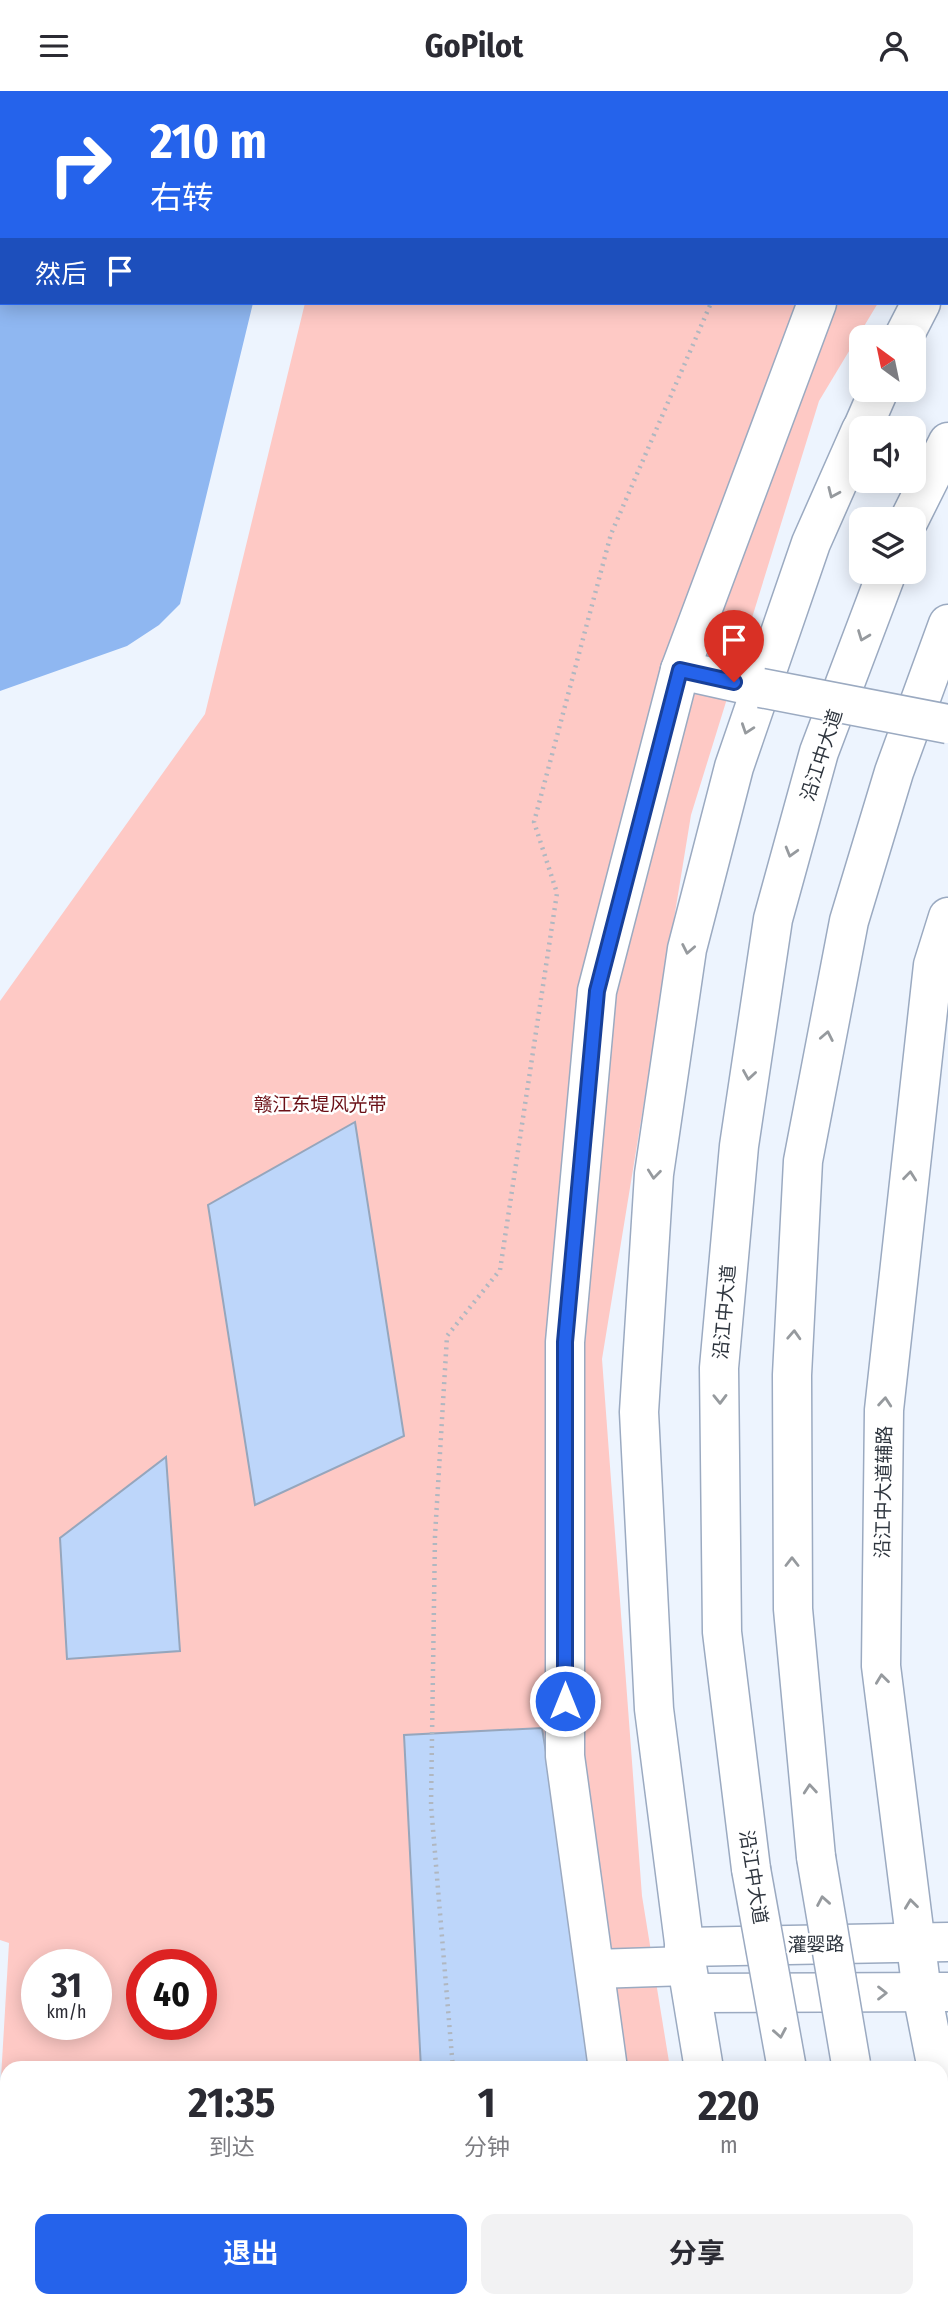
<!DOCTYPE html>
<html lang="zh">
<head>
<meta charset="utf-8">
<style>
  :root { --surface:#fff; --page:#f2f2f3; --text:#2b2b33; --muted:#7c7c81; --accent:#2563eb }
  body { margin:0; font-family:"Fira Sans Condensed","Noto Sans SC",sans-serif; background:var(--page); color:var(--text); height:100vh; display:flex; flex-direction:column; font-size:26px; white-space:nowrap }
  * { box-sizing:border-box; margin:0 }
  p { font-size:23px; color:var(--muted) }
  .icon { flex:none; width:38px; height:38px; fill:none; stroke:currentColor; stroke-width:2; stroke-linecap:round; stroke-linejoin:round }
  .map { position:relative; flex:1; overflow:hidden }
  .details { position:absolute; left:0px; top:1970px; width:948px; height:247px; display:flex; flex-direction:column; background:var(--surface); border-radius:21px 21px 0 0; box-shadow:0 4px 18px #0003 }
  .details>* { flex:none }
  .hud { position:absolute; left:0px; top:0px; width:948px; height:214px; box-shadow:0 4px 18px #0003; background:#2563eb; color:#fff; overflow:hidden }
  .needle { width:46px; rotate:327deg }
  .tools { position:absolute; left:849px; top:234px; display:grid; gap:14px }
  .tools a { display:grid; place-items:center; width:77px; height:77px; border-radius:14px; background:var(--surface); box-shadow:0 4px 18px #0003; font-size:35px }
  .speed { position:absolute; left:21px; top:1858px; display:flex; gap:14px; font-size:35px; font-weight:700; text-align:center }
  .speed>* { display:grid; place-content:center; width:91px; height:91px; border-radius:50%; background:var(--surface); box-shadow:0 4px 18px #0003; line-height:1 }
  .speed small { font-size:18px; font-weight:400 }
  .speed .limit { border:10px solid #d22; background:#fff; color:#111 }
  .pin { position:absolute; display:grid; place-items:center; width:60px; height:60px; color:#fff; margin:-72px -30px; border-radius:50% 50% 50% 0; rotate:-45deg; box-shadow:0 0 7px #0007 }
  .pin .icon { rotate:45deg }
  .me { position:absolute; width:77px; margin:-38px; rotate:0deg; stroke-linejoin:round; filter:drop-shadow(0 0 5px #0008) }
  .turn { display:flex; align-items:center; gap:24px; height:147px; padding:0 35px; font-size:32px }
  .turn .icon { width:91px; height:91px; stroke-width:2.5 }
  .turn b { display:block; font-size:49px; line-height:60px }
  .then { display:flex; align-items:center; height:66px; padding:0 35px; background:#0003; gap:14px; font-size:26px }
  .eta { display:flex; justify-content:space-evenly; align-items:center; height:119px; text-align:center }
  .eta b { font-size:42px; font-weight:700; line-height:49px }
  .cta { display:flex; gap:14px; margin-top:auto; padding:14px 35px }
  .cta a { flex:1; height:80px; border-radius:14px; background:var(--accent); color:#fff; font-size:28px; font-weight:700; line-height:80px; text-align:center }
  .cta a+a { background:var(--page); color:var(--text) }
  header { display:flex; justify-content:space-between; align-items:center; height:91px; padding:0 35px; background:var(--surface); font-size:32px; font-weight:700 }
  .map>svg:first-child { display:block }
  .green { fill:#fec9c5; fill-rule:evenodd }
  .water { fill:#8fb7f1 }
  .building { fill:#bdd6fa; stroke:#96a6bc; stroke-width:2 }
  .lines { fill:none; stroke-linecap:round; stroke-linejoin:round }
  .street-casing { stroke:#9baac1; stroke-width:41 }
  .secondary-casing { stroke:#9baac1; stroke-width:41 }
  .primary-casing { stroke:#9baac1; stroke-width:41 }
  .highway-casing { stroke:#9baac1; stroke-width:41 }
  .path { stroke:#b0b7c0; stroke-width:4.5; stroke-dasharray:2 5; stroke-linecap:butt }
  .street { stroke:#fff; stroke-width:38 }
  .secondary { stroke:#fff; stroke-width:38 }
  .primary { stroke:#fff; stroke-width:38 }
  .highway { stroke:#fff; stroke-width:38 }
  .street-bridge-casing { stroke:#9baac1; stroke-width:41; stroke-linecap:butt }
  .highway-bridge-casing { stroke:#9baac1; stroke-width:41; stroke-linecap:butt }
  .street-bridge { stroke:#fff; stroke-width:38 }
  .highway-bridge { stroke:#fff; stroke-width:38 }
  .oneway { stroke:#969a9e }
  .route-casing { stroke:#184099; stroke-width:18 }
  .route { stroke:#2563eb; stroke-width:12 }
  .labels { text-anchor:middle; stroke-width:5; stroke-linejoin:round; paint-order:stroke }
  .street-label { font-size:19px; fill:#2e353e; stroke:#fff }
  .park-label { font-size:19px; fill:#6b1017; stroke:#fff }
</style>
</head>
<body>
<header><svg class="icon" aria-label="menu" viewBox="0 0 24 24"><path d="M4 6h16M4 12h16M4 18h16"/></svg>GoPilot<svg class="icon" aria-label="person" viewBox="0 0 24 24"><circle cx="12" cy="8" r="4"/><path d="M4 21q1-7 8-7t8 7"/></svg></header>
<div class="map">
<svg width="948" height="2217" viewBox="0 0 948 2217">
  <rect width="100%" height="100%" fill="#edf4fe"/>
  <g class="green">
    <path d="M 356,0 L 948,0 L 948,96 L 947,98 L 947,2 L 355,2 Z"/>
    <path d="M 305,212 L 878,212 L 819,310 L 691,724 L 602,1268 L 642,1805 L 670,1977 L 7,1978 L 7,2210 L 708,2210 L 710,2217 L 0,2217 L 0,2004 L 9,1852 L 0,1849 L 0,910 L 205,623 ZM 37,1874 L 96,1874 L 96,1934 L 37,1934 ZM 142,1874 L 201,1874 L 201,1934 L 142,1934 Z"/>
  </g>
  <path class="water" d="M 0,0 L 304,0 L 2,2 L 2,212 L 253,212 L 180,513 L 159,534 L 127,555 L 0,600 Z"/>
  <g class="building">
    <path d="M 355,1031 L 404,1345 L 255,1414 L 208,1114 Z"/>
    <path d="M 166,1366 L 180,1560 L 67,1568 L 60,1447 Z"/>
    <path d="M 542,1637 L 598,1978 L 421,1978 L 404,1644 Z"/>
    <path d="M 66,2210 L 89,2210 L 91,2217 L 38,2217 Z"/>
  </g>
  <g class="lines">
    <defs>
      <g id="street">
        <path d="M 680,579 L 761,597"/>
        <path d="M 595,1878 L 687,1875"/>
      </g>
      <g id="secondary">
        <path d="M 924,2 L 925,0"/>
        <path d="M 684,1856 L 948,1851"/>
        <path d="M 692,1902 L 948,1901"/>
        <path d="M 608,1978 L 565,1665 L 565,1251 L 597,900 L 680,579 L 817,212"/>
        <path d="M 646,2210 L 648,2217"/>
      </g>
      <g id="primary">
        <path d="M 937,1978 L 922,1902 L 881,1575 L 884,1319 L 933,874 L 948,826"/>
        <path d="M 942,2002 L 948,2035"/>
      </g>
      <g id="highway">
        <path d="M 947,163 L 948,161"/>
        <path d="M 903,247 L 921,212"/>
        <path d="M 862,338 L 879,299"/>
        <path d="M 909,429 L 948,351"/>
        <path d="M 816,1766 L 793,1518 L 792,1284 L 803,1070 L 849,830 L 894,681 L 948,533"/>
        <path d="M 751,1778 L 722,1541 L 719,1277 L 739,1055 L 773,828 L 819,661 L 887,481"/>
        <path d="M 704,1978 L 687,1875 L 654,1618 L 639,1321 L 654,1083 L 687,858 L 734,676 L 811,452 L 861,339"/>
        <path d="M 744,2210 L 745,2217"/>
        <path d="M 830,2210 L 831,2217"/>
        <path d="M 897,2210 L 899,2217"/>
      </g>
    </defs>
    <use href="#street" class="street-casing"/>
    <use href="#secondary" class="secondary-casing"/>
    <use href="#primary" class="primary-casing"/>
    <use href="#highway" class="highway-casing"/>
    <g class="path">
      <path d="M 818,2 L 819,0"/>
      <path d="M 453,1978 L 431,1714 L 435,1445 L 447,1245 L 500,1179 L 557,802 L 534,731 L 611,443 L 711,212"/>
      <path d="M 488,2210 L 489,2217"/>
    </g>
    <use href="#street" class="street"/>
    <use href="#secondary" class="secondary"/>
    <use href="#primary" class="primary"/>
    <use href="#highway" class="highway"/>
    <defs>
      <path id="street-bridge" d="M 761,597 L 948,633"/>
      <g id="highway-bridge">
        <path d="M 816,1766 L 851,1973"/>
        <path d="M 751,1778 L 787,1978"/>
      </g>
    </defs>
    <use href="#street-bridge" class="street-bridge-casing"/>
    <use href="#highway-bridge" class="highway-bridge-casing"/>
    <use href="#street-bridge" class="street-bridge"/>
    <use href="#highway-bridge" class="highway-bridge"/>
  </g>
  <defs><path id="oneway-chevron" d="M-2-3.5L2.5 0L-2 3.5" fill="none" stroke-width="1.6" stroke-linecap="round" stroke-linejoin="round" transform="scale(1.75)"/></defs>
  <g class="oneway">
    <use href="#oneway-chevron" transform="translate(833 402) rotate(114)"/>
    <use href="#oneway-chevron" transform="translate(863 545) rotate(111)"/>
    <use href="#oneway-chevron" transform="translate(747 638) rotate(109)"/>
    <use href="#oneway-chevron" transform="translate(791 761) rotate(106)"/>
    <use href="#oneway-chevron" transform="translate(688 858) rotate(101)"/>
    <use href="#oneway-chevron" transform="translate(827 945) rotate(-79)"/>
    <use href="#oneway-chevron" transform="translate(749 984) rotate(99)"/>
    <use href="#oneway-chevron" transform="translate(654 1083) rotate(96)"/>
    <use href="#oneway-chevron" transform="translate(910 1085) rotate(-84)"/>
    <use href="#oneway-chevron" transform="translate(794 1244) rotate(-87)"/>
    <use href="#oneway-chevron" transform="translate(720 1308) rotate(89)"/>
    <use href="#oneway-chevron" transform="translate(885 1311) rotate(-85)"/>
    <use href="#oneway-chevron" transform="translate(792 1471) rotate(-90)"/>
    <use href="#oneway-chevron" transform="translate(882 1588) rotate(-97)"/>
    <use href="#oneway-chevron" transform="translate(810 1698) rotate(-95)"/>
    <use href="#oneway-chevron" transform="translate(823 1810) rotate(-100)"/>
    <use href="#oneway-chevron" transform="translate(911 1813) rotate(-97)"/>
    <use href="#oneway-chevron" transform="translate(882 1902)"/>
    <use href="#oneway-chevron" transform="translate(780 1942) rotate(80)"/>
  </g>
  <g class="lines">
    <defs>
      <path id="route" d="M 565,1610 L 565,1251 L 597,900 L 680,579 L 734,591"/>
    </defs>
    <use href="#route" class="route-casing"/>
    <use href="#route" class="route"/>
  </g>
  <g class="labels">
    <g class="street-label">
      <text transform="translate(821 664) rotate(-72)" y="7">沿江中大道</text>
      <text transform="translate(724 1221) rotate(-85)" y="7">沿江中大道</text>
      <text transform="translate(883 1401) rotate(-89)" y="7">沿江中大道辅路</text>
      <text transform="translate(754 1786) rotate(81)" y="7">沿江中大道</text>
      <text transform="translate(816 1853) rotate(-1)" y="7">灌婴路</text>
    </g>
    <g class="park-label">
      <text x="320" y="1020">赣江东堤风光带</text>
    </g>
  </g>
</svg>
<div class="tools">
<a><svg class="needle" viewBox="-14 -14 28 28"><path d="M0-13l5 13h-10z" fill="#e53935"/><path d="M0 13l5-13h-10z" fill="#7c7c81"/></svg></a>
<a><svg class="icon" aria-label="sound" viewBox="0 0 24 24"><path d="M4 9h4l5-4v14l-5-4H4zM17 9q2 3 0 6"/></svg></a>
<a><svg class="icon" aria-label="layers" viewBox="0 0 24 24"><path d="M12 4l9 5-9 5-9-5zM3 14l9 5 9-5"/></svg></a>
</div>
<div class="speed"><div>31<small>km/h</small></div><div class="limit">40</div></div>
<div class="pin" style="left:734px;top:591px;background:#d93025"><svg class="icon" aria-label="arrive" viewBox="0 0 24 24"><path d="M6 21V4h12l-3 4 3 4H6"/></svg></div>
<svg class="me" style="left:565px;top:1610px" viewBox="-20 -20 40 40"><circle r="17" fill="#2563eb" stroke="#fff" stroke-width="3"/><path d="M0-11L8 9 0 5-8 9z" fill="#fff"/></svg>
<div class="hud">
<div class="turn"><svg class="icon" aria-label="right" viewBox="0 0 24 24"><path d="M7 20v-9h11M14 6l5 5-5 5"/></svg><div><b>210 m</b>右转</div></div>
<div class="then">然后<svg class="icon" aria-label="arrive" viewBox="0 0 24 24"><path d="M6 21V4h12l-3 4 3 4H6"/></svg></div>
</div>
<section class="details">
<div class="eta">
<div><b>21:35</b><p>到达</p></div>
<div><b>1</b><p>分钟</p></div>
<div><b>220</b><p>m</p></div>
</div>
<div class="cta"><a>退出</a><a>分享</a></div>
</section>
</div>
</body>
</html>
